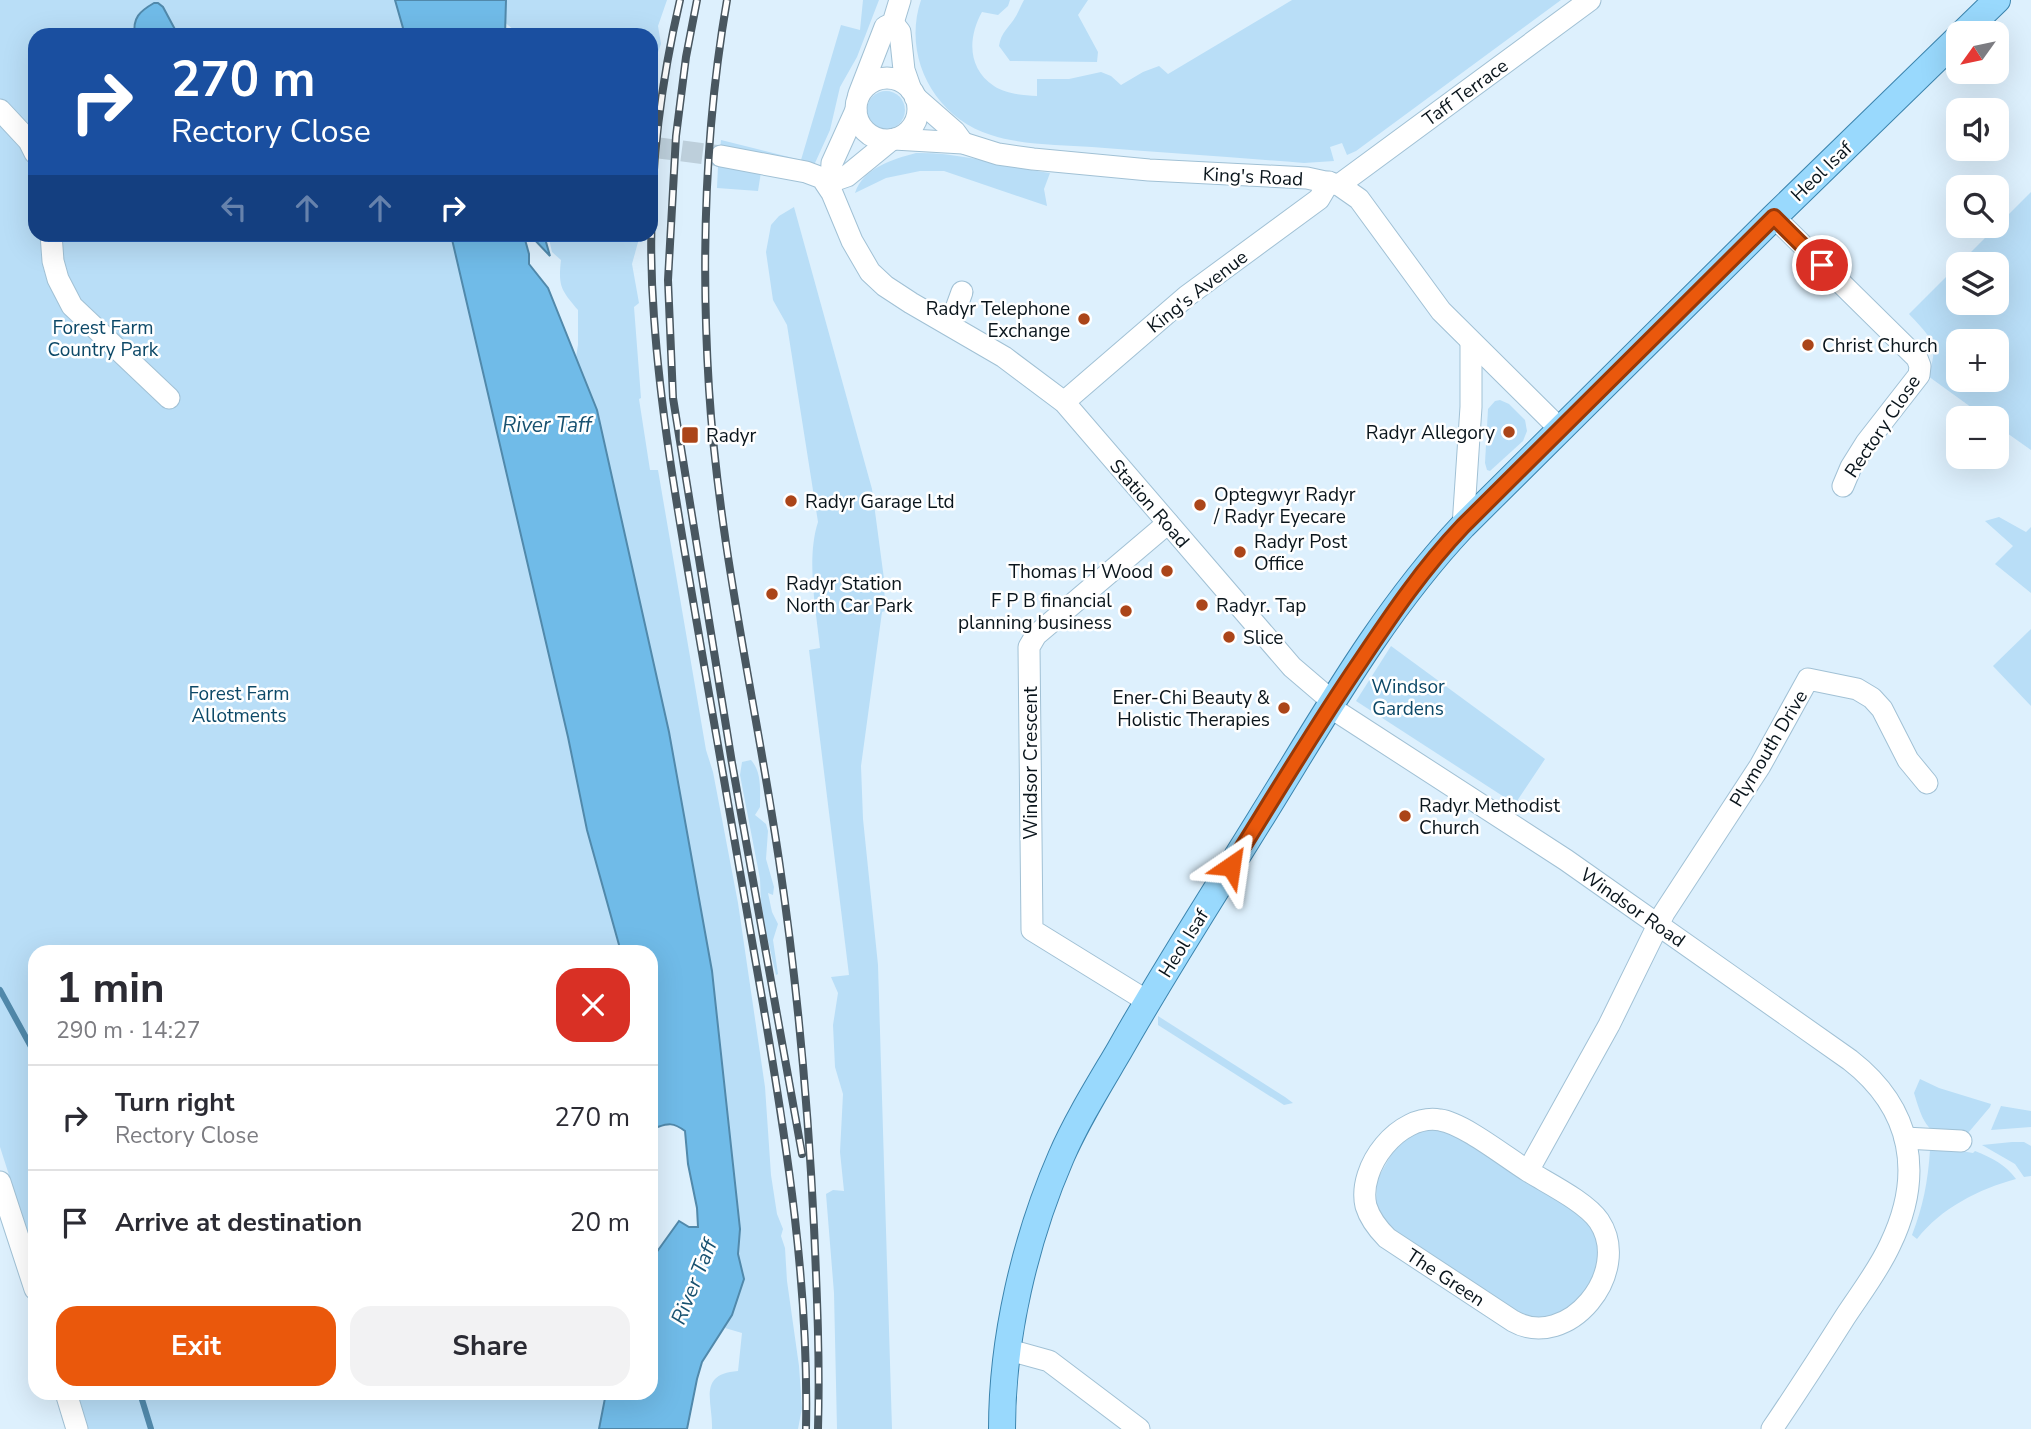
<!DOCTYPE html>
<html lang="en">
<head>
<meta charset="utf-8">
<style>
  :root { --surface:#fff; --page:#f2f2f3; --text:#2b2b33; --muted:#7c7c81; --line:#e1e1e2; --accent:#ea580c }
  body { margin:0; font-family:"Nunito Sans",sans-serif; background:var(--page); color:var(--text); height:100vh; display:flex; flex-direction:column; font-size:26px; white-space:nowrap }
  * { box-sizing:border-box; margin:0 }
  p { font-size:23px; color:var(--muted) }
  .icon { flex:none; width:38px; height:38px; fill:none; stroke:currentColor; stroke-width:2; stroke-linecap:round; stroke-linejoin:round }
  .map { position:relative; flex:1; overflow:hidden }
  .drawer { position:absolute; left:28px; top:945px; width:630px; height:455px; display:flex; flex-direction:column; background:var(--surface); border-radius:21px; box-shadow:0 7px 28px #0002 }
  .drawer>* { flex:none }
  .banner { position:absolute; left:28px; top:28px; width:630px; height:214px; border-radius:21px; box-shadow:0 7px 28px #0002; background:#1a4fa0; color:#fff; overflow:hidden }
  .needle { width:46px; rotate:237deg }
  .tools { position:absolute; left:1946px; top:21px; display:grid; gap:14px }
  .tools a { display:grid; place-items:center; width:63px; height:63px; border-radius:14px; background:var(--surface); box-shadow:0 7px 28px #0002; font-size:35px }
  .pin { position:absolute; display:grid; place-items:center; width:60px; height:60px; color:#fff; margin:-30px; border:4px solid #fff; border-radius:50%; box-shadow:0 2px 7px #0007 }
  .me { position:absolute; width:77px; margin:-38px; rotate:32deg; stroke-linejoin:round; filter:drop-shadow(0 0 5px #0008) }
  .turn { display:flex; align-items:center; gap:24px; height:147px; padding:0 28px; font-size:32px }
  .turn .icon { width:91px; height:91px; stroke-width:2.5 }
  .turn b { display:block; font-size:49px; line-height:60px }
  .lanes { display:flex; align-items:center; height:66px; padding:0 28px; background:#0003; justify-content:center; gap:35px; direction:ltr }
  .lanes .off { opacity:.35 }
  .round { display:grid; place-items:center; flex:none; width:74px; height:74px; border-radius:21px; background:var(--page) }
  .overview { display:flex; align-items:center; justify-content:space-between; height:119px; padding:0 28px }
  h1 { font-size:42px; font-weight:700; line-height:52px }
  .action { display:flex; gap:14px; margin-top:auto; padding:14px 28px }
  .action a { flex:1; height:80px; border-radius:21px; background:var(--accent); color:#fff; font-size:28px; font-weight:700; line-height:80px; text-align:center }
  .action a+a { background:var(--page); color:var(--text) }
  ul { padding:0; list-style:none }
  li { display:flex; align-items:center; gap:21px; height:105px; padding:0 28px; border-top:2px solid var(--line) }
  li div { flex:1 }
  li b { display:block; font-size:26px }
  li em { font-style:normal }
  .map>svg:first-child { display:block }
  .green { fill:#b9def7; fill-rule:evenodd }
  .water { fill:#70bbe8; stroke:#5189ab; stroke-width:2 }
  .lines { fill:none; stroke-linecap:round; stroke-linejoin:round }
  .stream { stroke:#5189ab; stroke-width:6 }
  .minor-tunnel { stroke:#bdcfdb; stroke-width:21; stroke-dasharray:21 10; stroke-linecap:butt }
  .minor-casing { stroke:#a1c1d5; stroke-width:23 }
  .major-casing { stroke:#3b84ae; stroke-width:28 }
  .minor { stroke:#fff; stroke-width:21 }
  .major { stroke:#99d9fd; stroke-width:26 }
  .rail-casing { stroke:#495760; stroke-width:8 }
  .rail { stroke:#fff; stroke-width:5; stroke-dasharray:16; stroke-linecap:butt }
  .route-casing { stroke:#983908; stroke-width:18 }
  .route { stroke:#ea580c; stroke-width:12 }
  .poi-dot { fill:#ab4519; stroke:#fff; stroke-width:2.5 }
  .labels { text-anchor:middle; stroke-width:5; stroke-linejoin:round; paint-order:stroke }
  .street-label { font-size:19px; fill:#0a151c; stroke:#fff }
  .poi-label { font-size:19px; fill:#0a151c; stroke:#fff; text-anchor:start }
  .park-label { font-size:19px; fill:#0d4968; stroke:#fff }
  .water-label { font-size:21px; font-style:italic; fill:#175170; stroke:#fff }
</style>
</head>
<body>
<div class="map">
<svg width="2031" height="1429" viewBox="0 0 2031 1429">
  <rect width="100%" height="100%" fill="#ddf0fd"/>
  <g class="green">
    <path d="M 0,0 L 404,0 L 412,35 L 35,35 L 35,234 L 461,235 L 562,709 L 625,952 L 35,952 L 35,1256 L 0,1147 Z"/>
    <path d="M 500,0 L 667,0 L 658,26 L 661,44 L 654,63 L 651,98 L 651,35 L 516,35 L 514,30 L 497,16 Z"/>
    <path d="M 863,0 L 879,0 L 857,57 L 840,87 L 830,130 L 815,163 L 811,166 L 720,150 L 721,140 L 801,160 L 841,25 L 860,30 Z"/>
    <path d="M 921,0 L 1010,0 L 1008,6 L 998,15 L 982,12 C 968,37 967,68 994,86 C 1006,94 1022,95 1037,96 L 1037,79 L 1069,79 L 1101,72 L 1111,76 L 1121,85 L 1143,72 L 1159,66 L 1168,74 L 1292,0 L 1561,0 L 1356,151 L 1347,155 L 1342,143 L 1330,147 L 1334,161 L 1304,163 C 1233,157 1163,153 1092,147 C 1061,145 1021,145 991,135 C 934,117 902,56 921,0 Z"/>
    <path d="M 1024,0 L 1088,0 L 1078,15 L 1098,52 L 1097,62 L 1010,61 L 999,46 C 1001,32 1009,28 1016,16 C 1019,11 1021,5 1024,0 Z"/>
    <circle cx="886" cy="110" r="19"/>
    <path d="M 916,153 C 961,152 1005,167 1050,173 L 1044,189 L 1047,206 L 944,171 L 920,171 L 886,178 L 855,193 C 863,168 893,159 916,153 Z"/>
    <path d="M 718,165 L 761,172 L 758,191 L 717,188 Z"/>
    <path d="M 2031,192 L 2031,450 L 1997,426 L 1997,418 L 1986,418 L 1928,376 C 1940,343 1931,338 1909,314 ZM 1958,264 L 1997,264 L 1997,303 L 1958,303 ZM 1958,341 L 1997,341 L 1997,380 L 1958,380 Z"/>
    <path d="M 794,207 L 872,489 L 884,579 L 885,611 L 882,612 L 861,766 L 863,819 L 878,965 L 892,1429 L 837,1429 L 834,1293 L 826,1194 L 833,1190 L 844,1191 L 840,1152 L 843,1094 L 835,1067 L 833,1025 L 838,993 L 831,977 L 849,975 L 809,650 L 820,648 C 816,610 806,559 818,522 L 787,325 L 773,300 L 766,252 L 771,225 L 779,216 Z"/>
    <path d="M 548,235 L 640,235 L 632,264 L 639,303 L 634,307 L 641,398 L 639,399 L 650,470 L 658,470 L 706,750 L 713,772 L 738,903 L 765,1087 L 771,1175 L 777,1214 L 783,1229 L 781,1236 L 785,1248 L 787,1281 L 799,1366 L 802,1408 L 798,1429 L 712,1429 C 713,1402 697,1374 738,1371 L 742,1333 L 725,1328 L 743,1278 L 741,1269 L 728,1262 L 574,369 L 578,345 L 578,310 C 561,290 558,286 561,260 L 552,252 Z"/>
    <path d="M 1500,400 L 1509,404 L 1525,420 L 1527,431 L 1523,441 L 1490,471 L 1487,470 L 1485,463 L 1488,409 L 1495,401 Z"/>
    <path d="M 1999,517 L 2026,532 L 2031,527 L 2031,593 L 1995,564 L 2013,546 L 1985,521 Z"/>
    <path d="M 2031,629 L 2031,706 L 1993,666 Z"/>
    <path d="M 1391,646 L 1545,759 L 1515,804 L 1356,701 Z"/>
    <path d="M 751,760 C 762,772 760,791 760,807 L 755,815 L 766,824 L 768,831 L 766,859 L 774,887 L 773,895 L 768,893 L 772,912 L 778,924 L 773,940 L 778,974 L 776,975 L 767,936 L 761,902 L 760,879 L 740,775 L 742,762 Z"/>
    <path d="M 1158,1016 L 1285,1097 L 1293,1103 L 1284,1105 L 1158,1025 Z"/>
    <path d="M 1920,1079 L 1939,1088 L 1991,1104 L 1990,1107 L 1968,1133 C 1928,1141 1924,1125 1914,1093 Z"/>
    <path d="M 2001,1106 L 2031,1111 L 2031,1127 L 1991,1130 Z"/>
    <path d="M 1434,1129 L 1451,1132 L 1579,1214 C 1586,1222 1594,1229 1597,1240 C 1605,1274 1575,1318 1540,1319 C 1533,1319 1525,1315 1519,1313 L 1392,1231 L 1376,1207 L 1377,1180 L 1396,1146 L 1415,1133 Z"/>
    <path d="M 2012,1142 L 2024,1142 L 2031,1146 L 2031,1176 L 2024,1177 L 2015,1164 L 1982,1145 Z"/>
    <path d="M 1944,1148 L 1973,1153 L 1975,1151 C 1992,1158 2005,1164 2016,1179 C 1979,1189 1941,1208 1917,1239 L 1912,1235 C 1923,1207 1928,1181 1930,1150 Z"/>
    <path d="M 77,1393 L 613,1393 L 604,1429 L 87,1429 Z"/>
  </g>
  <g class="water">
    <path d="M 395,0 L 506,0 L 505,35 L 405,35 Z"/>
    <path d="M 154,3 L 158,3 L 163,7 L 178,35 L 135,35 C 132,18 140,11 154,3 Z"/>
    <path d="M 451,235 L 544,235 L 550,256 L 531,236 L 524,236 L 529,254 L 529,264 L 548,288 L 597,410 L 669,732 L 712,971 L 740,1229 L 738,1254 L 744,1279 L 732,1315 L 702,1362 L 697,1379 L 687,1429 L 599,1429 L 606,1393 L 651,1393 L 651,1260 L 679,1221 L 689,1227 L 698,1227 L 697,1208 L 688,1164 L 685,1131 C 670,1120 666,1125 651,1129 L 651,952 L 621,952 L 587,830 L 568,737 Z"/>
  </g>
  <g class="lines">
    <g class="stream">
      <path d="M 0,990 L 35,1054"/>
      <path d="M 140,1393 L 151,1429"/>
    </g>
    <path class="minor-tunnel" d="M 651,147 L 721,156"/>
    <defs>
      <g id="minor">
        <path d="M 893,23 L 900,32 L 904,70 L 911,90"/>
        <circle cx="887" cy="109" r="31"/>
        <path d="M 859,94 L 885,27 L 893,23 L 900,0"/>
        <path d="M 915,97 L 955,132 L 963,143"/>
        <path d="M 0,110 L 29,141 L 35,153"/>
        <path d="M 894,139 L 963,143 L 998,154 L 1033,159 L 1149,170 L 1307,178 L 1339,185 L 1359,199 L 1441,311 L 1560,429"/>
        <path d="M 721,156 L 806,172 L 822,178 L 832,193 L 852,241 L 870,272 L 885,286 L 911,303 L 1004,357 L 1064,402 L 1292,667 L 1333,702"/>
        <path d="M 831,180 L 832,163 L 856,110"/>
        <path d="M 827,183 L 847,176 L 891,140"/>
        <path d="M 1339,185 L 1590,0"/>
        <path d="M 1774,217 L 1917,358 L 1920,366 L 1919,375 L 1866,443 L 1851,467 L 1843,486"/>
        <path d="M 51,234 L 53,261 L 58,279 L 72,306 L 169,398"/>
        <path d="M 950,325 L 962,292"/>
        <path d="M 1064,402 L 1187,296 L 1319,199 L 1329,182"/>
        <path d="M 1463,526 L 1471,407 L 1471,343"/>
        <path d="M 1330,707 L 1566,860 L 1850,1060 C 1913,1109 1924,1175 1890,1245 C 1878,1271 1860,1294 1845,1317 C 1821,1355 1797,1392 1772,1429"/>
        <path d="M 1147,1001 L 1032,930 L 1029,647 L 1036,635 L 1168,523"/>
        <path d="M 1905,1138 L 1961,1141"/>
        <path d="M 1528,1171 C 1549,1184 1586,1202 1599,1221 C 1633,1272 1568,1352 1513,1321 L 1387,1238 C 1378,1229 1370,1219 1366,1206 C 1357,1167 1399,1113 1440,1120 C 1463,1123 1507,1158 1528,1171 L 1609,1025 L 1664,913 L 1760,766 L 1808,679 L 1857,689 L 1872,698 L 1882,709 L 1908,760 L 1927,783"/>
        <path d="M 0,1182 L 35,1289"/>
        <path d="M 1009,1350 L 1049,1361 L 1139,1429"/>
        <path d="M 66,1393 L 77,1429"/>
      </g>
      <g id="major">
        <path d="M 1963,33 L 1997,0"/>
        <path d="M 1002,1429 C 1002,1338 1025,1240 1061,1157 C 1077,1120 1099,1085 1119,1051 C 1163,973 1212,897 1259,821 C 1322,720 1381,613 1463,526 L 1774,217 L 1958,38"/>
      </g>
    </defs>
    <use href="#minor" class="minor-casing"/>
    <use href="#major" class="major-casing"/>
    <use href="#minor" class="minor"/>
    <use href="#major" class="major"/>
    <defs>
      <g id="rail">
        <path d="M 680,0 C 656,103 646,212 654,317 C 661,418 679,518 696,618 C 718,747 741,876 763,1004 C 787,1146 809,1285 806,1429"/>
        <path d="M 697,0 L 686,57 L 676,136 L 668,280 L 673,398 L 732,763 L 802,1154"/>
        <path d="M 727,0 C 705,127 701,260 709,389 C 719,547 756,704 779,860 C 797,982 808,1104 814,1227 C 817,1294 820,1362 818,1429"/>
      </g>
    </defs>
    <use href="#rail" class="rail-casing"/>
    <use href="#rail" class="rail"/>
  </g>
  <g class="lines">
    <defs>
      <path id="route" d="M 1231,866 C 1274,797 1315,728 1360,662 C 1392,614 1423,568 1463,526 L 1774,217 L 1822,265"/>
    </defs>
    <use href="#route" class="route-casing"/>
    <use href="#route" class="route"/>
  </g>
  <g class="poi-dot">
    <circle cx="1084" cy="319" r="7"/>
    <circle cx="1808" cy="345" r="7"/>
    <circle cx="1509" cy="432" r="7"/>
    <rect x="681" y="426" width="18" height="18" rx="3.5"/>
    <circle cx="791" cy="501" r="7"/>
    <circle cx="1200" cy="505" r="7"/>
    <circle cx="1240" cy="552" r="7"/>
    <circle cx="1167" cy="571" r="7"/>
    <circle cx="772" cy="594" r="7"/>
    <circle cx="1202" cy="605" r="7"/>
    <circle cx="1126" cy="611" r="7"/>
    <circle cx="1229" cy="637" r="7"/>
    <circle cx="1284" cy="708" r="7"/>
    <circle cx="1405" cy="816" r="7"/>
  </g>
  <g class="labels">
    <g class="street-label">
      <text transform="translate(1465 92) rotate(-36)" y="7">Taff Terrace</text>
      <text transform="translate(1821 171) rotate(-44)" y="7">Heol Isaf</text>
      <text transform="translate(1253 176) rotate(3)" y="7">King's Road</text>
      <text transform="translate(1197 291) rotate(-38)" y="7">King's Avenue</text>
      <text transform="translate(1882 426) rotate(-56)" y="7">Rectory Close</text>
      <text transform="translate(1150 503) rotate(49)" y="7">Station Road</text>
      <text transform="translate(1768 748) rotate(-59)" y="7">Plymouth Drive</text>
      <text transform="translate(1030 763) rotate(-90)" y="7">Windsor Crescent</text>
      <text transform="translate(1633 907) rotate(35)" y="7">Windsor Road</text>
      <text transform="translate(1183 943) rotate(-58)" y="7">Heol Isaf</text>
      <text transform="translate(1446 1277) rotate(33)" y="7">The Green</text>
    </g>
    <g class="poi-label">
      <text x="1070" y="315" text-anchor="end">Radyr Telephone<tspan x="1070" dy="22">Exchange</tspan></text>
      <text x="1822" y="352">Christ Church</text>
      <text x="1495" y="439" text-anchor="end">Radyr Allegory</text>
      <text x="706" y="442">Radyr</text>
      <text x="1214" y="501">Optegwyr Radyr<tspan x="1214" dy="22">/ Radyr Eyecare</tspan></text>
      <text x="805" y="508">Radyr Garage Ltd</text>
      <text x="1254" y="548">Radyr Post<tspan x="1254" dy="22">Office</tspan></text>
      <text x="1153" y="578" text-anchor="end">Thomas H Wood</text>
      <text x="786" y="590">Radyr Station<tspan x="786" dy="22">North Car Park</tspan></text>
      <text x="1112" y="607" text-anchor="end">F P B financial<tspan x="1112" dy="22">planning business</tspan></text>
      <text x="1216" y="612">Radyr. Tap</text>
      <text x="1243" y="644">Slice</text>
      <text x="1270" y="704" text-anchor="end">Ener-Chi Beauty &amp;<tspan x="1270" dy="22">Holistic Therapies</tspan></text>
      <text x="1419" y="812">Radyr Methodist<tspan x="1419" dy="22">Church</tspan></text>
    </g>
    <g class="park-label">
      <text x="103" y="334">Forest Farm<tspan x="103" dy="22">Country Park</tspan></text>
      <text x="1408" y="693">Windsor<tspan x="1408" dy="22">Gardens</tspan></text>
      <text x="239" y="700">Forest Farm<tspan x="239" dy="22">Allotments</tspan></text>
    </g>
    <g class="water-label">
      <text x="547" y="432">River Taff</text>
      <text transform="translate(694 1282) rotate(-68)" y="7">River Taff</text>
    </g>
  </g>
</svg>
<div class="tools">
<a><svg class="needle" viewBox="-14 -14 28 28"><path d="M0-13l5 13h-10z" fill="#e53935"/><path d="M0 13l5-13h-10z" fill="#7c7c81"/></svg></a>
<a><svg class="icon" aria-label="sound" viewBox="0 0 24 24"><path d="M4 9h4l5-4v14l-5-4H4zM17 9q2 3 0 6"/></svg></a>
<a><svg class="icon" aria-label="search" viewBox="0 0 24 24"><circle cx="10" cy="10" r="6"/><path d="M15 15l6 6"/></svg></a>
<a><svg class="icon" aria-label="layers" viewBox="0 0 24 24"><path d="M12 4l9 5-9 5-9-5zM3 14l9 5 9-5"/></svg></a>
<a>+</a>
<a>−</a>
</div>
<div class="pin" style="left:1822px;top:265px;background:#d93025"><svg class="icon" aria-label="arrive" viewBox="0 0 24 24"><path d="M6 21V4h12l-3 4 3 4H6"/></svg></div>
<svg class="me" style="left:1231px;top:866px" viewBox="-20 -20 40 40"><path d="M0-17L14 15 0 8-14 15z" fill="#ea580c" stroke="#fff" stroke-width="4"/></svg>
<div class="banner">
<div class="turn"><svg class="icon" aria-label="right" viewBox="0 0 24 24"><path d="M7 20v-9h11M14 6l5 5-5 5"/></svg><div><b>270 m</b>Rectory Close</div></div>
<div class="lanes"><svg class="icon off" aria-label="left" viewBox="0 0 24 24"><path d="M17 20v-9H6M10 6l-5 5 5 5"/></svg><svg class="icon off" aria-label="ahead" viewBox="0 0 24 24"><path d="M12 20V5M6 11l6-6 6 6"/></svg><svg class="icon off" aria-label="ahead" viewBox="0 0 24 24"><path d="M12 20V5M6 11l6-6 6 6"/></svg><svg class="icon" aria-label="right" viewBox="0 0 24 24"><path d="M7 20v-9h11M14 6l5 5-5 5"/></svg></div>
</div>
<section class="drawer">
<div class="overview"><div><h1>1 min</h1><p>290 m · 14:27</p></div><a class="round" style="background:#d93025;color:#fff"><svg class="icon" aria-label="close" viewBox="0 0 24 24"><path d="M6 6l12 12M18 6L6 18"/></svg></a></div>
<ul>
<li><svg class="icon" aria-label="right" viewBox="0 0 24 24"><path d="M7 20v-9h11M14 6l5 5-5 5"/></svg><div><b>Turn right</b><p>Rectory Close</p></div><em>270 m</em></li>
<li><svg class="icon" aria-label="arrive" viewBox="0 0 24 24"><path d="M6 21V4h12l-3 4 3 4H6"/></svg><div><b>Arrive at destination</b></div><em>20 m</em></li>
</ul>
<div class="action"><a>Exit</a><a>Share</a></div>
</section>
</div>
</body>
</html>
